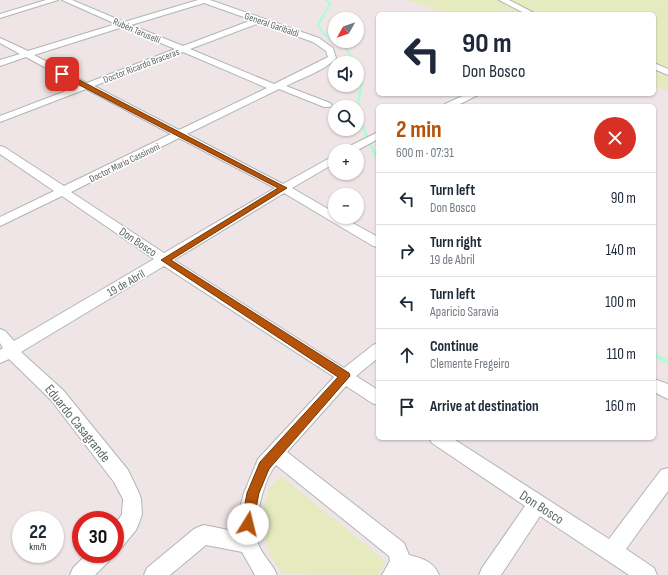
<!DOCTYPE html>
<html lang="en">
<head>
<meta charset="utf-8">
<style>
  :root { --surface:#fff; --page:#f2f2f3; --text:#1f2937; --muted:#747a83; --line:#e0e1e3; --accent:#b45309 }
  body { margin:0; font-family:"Sofia Sans Condensed",sans-serif; background:var(--page); color:var(--text); height:100vh; display:flex; flex-direction:column; font-size:15px; white-space:nowrap }
  * { box-sizing:border-box; margin:0 }
  p { font-size:13px; color:var(--muted) }
  .icon { flex:none; width:22px; height:22px; fill:none; stroke:currentColor; stroke-width:2; stroke-linecap:round; stroke-linejoin:round }
  .map { position:relative; flex:1; overflow:hidden }
  .drawer { position:absolute; left:376px; top:104px; width:280px; height:336px; display:flex; flex-direction:column; background:var(--surface); border-radius:6px; box-shadow:0 1px 3px #0004 }
  .drawer>* { flex:none }
  .banner { position:absolute; left:376px; top:12px; width:280px; height:84px; border-radius:6px; box-shadow:0 1px 3px #0004; background:#fff; color:var(--text); overflow:hidden }
  .needle { width:26px; rotate:230deg }
  .buttons { position:absolute; left:328px; top:12px; display:grid; gap:8px }
  .buttons a { display:grid; place-items:center; width:36px; height:36px; border-radius:50%; background:var(--surface); box-shadow:0 1px 3px #0004; font-size:20px }
  .speed { position:absolute; left:12px; top:511px; display:flex; gap:8px; font-size:20px; font-weight:700; text-align:center }
  .speed>* { display:grid; place-content:center; width:52px; height:52px; border-radius:50%; background:var(--surface); box-shadow:0 1px 3px #0004; line-height:1 }
  .speed small { font-size:10px; font-weight:400 }
  .speed .limit { border:6px solid #d22; background:#fff; color:#111 }
  .pin { position:absolute; display:grid; place-items:center; width:34px; height:34px; color:#fff; margin:-17px; border-radius:8px; box-shadow:0 2px 6px #0006 }
  .me { position:absolute; width:44px; margin:-22px; rotate:9deg; stroke-linejoin:round; filter:drop-shadow(0 0 3px #0008) }
  .turn { display:flex; align-items:center; gap:14px; height:84px; padding:0 20px; font-size:18px }
  .turn .icon { width:52px; height:52px; stroke-width:2.5 }
  .turn b { display:block; font-size:28px; line-height:34px }
  .round { display:grid; place-items:center; flex:none; width:42px; height:42px; border-radius:21px; background:var(--page) }
  .headline { display:flex; align-items:center; justify-content:space-between; height:68px; padding:0 20px }
  h1 { font-size:24px; font-weight:700; line-height:30px; color:var(--accent) }
  ul { padding:0; list-style:none }
  li { display:flex; align-items:center; gap:12px; height:52px; padding:0 20px; border-top:1px solid var(--line) }
  li div { flex:1 }
  li b { display:block; font-size:15px }
  li em { font-style:normal }
  .map>svg:first-child { display:block }
  .green { fill:#e5eabf }
  .lines { fill:none; stroke-linecap:round; stroke-linejoin:round }
  .stream-far2 { stroke:#a6ffd8; stroke-width:2 }
  .stream-far1 { stroke:#a6ffd8; stroke-width:2.5 }
  .stream { stroke:#a6ffd8; stroke-width:3.5 }
  .minor-casing { stroke:#aeb6b4; stroke-width:2 }
  .minor { fill:#fff; fill-rule:evenodd }
  .route { fill:#b45309; stroke:#753606 }
  .labels { text-anchor:middle; stroke-width:3; stroke-linejoin:round; paint-order:stroke }
  .far-street-label { font-size:10px; fill:#5d6764; stroke:#fff }
  .street-label { font-size:12px; fill:#5d6764; stroke:#fff }
  .near-street-label { font-size:14px; fill:#5d6764; stroke:#fff }
</style>
</head>
<body>
<div class="map">
<svg width="668" height="575" viewBox="0 0 668 575">
  <rect width="100%" height="100%" fill="#f0e5e6"/>
  <g class="green">
    <path d="M 406,0 L 668,0 L 668,91 L 654,86 L 654,14 L 449,14 Z"/>
    <path d="M 281,476 L 386,562 L 378,575 L 283,574 L 270,555 L 264,532 L 264,509 L 269,488 Z"/>
  </g>
  <g class="lines">
    <g class="stream-far2">
      <path d="M 326,0 L 330,4 L 318,25 L 324,34 L 335,41"/>
      <path d="M 335,41 L 345,47 L 356,63"/>
      <path d="M 357,67 L 362,81 L 360,93"/>
    </g>
    <g class="stream-far1">
      <path d="M 357,110 L 360,92"/>
      <path d="M 357,113 L 378,162"/>
    </g>
    <path class="stream" d="M 654,355 L 668,362"/>
    <defs>
      <g id="minor">
        <path d="M 46,0 L 58,0 L 0,18 L 0,14 Z"/>
        <path d="M 62,0 L 72,0 L 124,22 L 198,0 L 210,0 L 319,38 L 333,48 L 336,58 C 326,70 300,79 286,86 L 330,103 L 332,105 L 330,107 L 324,107 L 279,89 L 187,134 L 283,184 L 335,155 L 335,163 L 292,188 L 335,213 L 335,217 L 342,217 L 378,237 L 378,247 L 373,246 L 284,193 L 174,260 L 344,368 L 373,345 L 378,343 L 378,358 L 356,376 L 378,390 L 378,405 L 372,403 L 346,386 L 287,452 L 404,543 L 409,555 C 422,558 434,562 439,575 L 382,575 L 390,561 L 389,556 L 276,465 C 263,479 253,524 258,543 C 261,554 273,564 277,575 L 255,575 L 242,552 L 206,545 L 170,575 L 144,575 L 147,568 L 194,529 L 201,526 L 204,525 L 238,532 L 238,515 L 244,493 L 258,459 L 334,377 L 164,266 L 21,352 L 63,390 L 128,470 L 139,493 L 141,499 L 142,514 L 139,523 L 136,530 L 122,547 L 115,550 L 115,525 L 122,514 L 123,499 L 114,482 L 51,400 L 9,359 L 0,363 L 0,350 L 3,348 L 0,343 L 0,329 L 5,331 L 14,341 L 154,259 L 62,196 L 0,226 L 0,217 L 54,191 L 0,154 L 0,146 L 4,147 L 64,186 L 171,134 L 86,89 L 0,122 L 0,116 L 79,86 L 26,57 L 0,66 L 0,60 L 20,54 L 0,43 L 0,38 L 28,51 L 116,24 ZM 204,3 L 252,20 L 183,46 L 131,25 ZM 259,23 L 313,42 L 326,51 L 328,57 L 274,84 L 190,49 ZM 123,27 L 175,49 L 87,83 L 34,55 ZM 183,52 L 267,88 L 179,130 L 94,86 ZM 179,138 L 275,188 L 164,253 L 71,192 Z"/>
        <path d="M 499,0 L 509,0 L 536,14 L 526,14 Z"/>
        <path d="M 654,63 L 668,69 L 668,75 L 654,69 Z"/>
        <path d="M 467,94 L 480,94 L 456,106 L 443,106 L 445,104 Z"/>
        <path d="M 378,132 L 378,139 L 356,151 L 343,151 L 344,149 Z"/>
        <path d="M 654,379 L 668,384 L 668,399 L 654,392 Z"/>
        <path d="M 429,438 L 452,438 L 609,539 L 661,470 L 668,468 L 668,491 L 626,549 L 654,568 L 657,575 L 629,575 L 540,516 L 501,575 L 479,575 L 482,568 L 525,506 L 432,443 Z"/>
        <path d="M 87,554 L 112,554 L 109,561 L 95,575 L 70,575 L 73,568 Z"/>
      </g>
    </defs>
    <use href="#minor" class="minor-casing"/>
    <use href="#minor" class="minor"/>
  </g>
  <path class="route" d="M 60,72 L 64,72 L 287,188 L 171,260 L 349,373 L 350,376 L 269,469 L 259,493 L 252,529 L 248,531 L 243,529 L 241,524 L 247,493 L 260,462 L 338,377 L 161,260 L 278,188 L 60,75 Z"/>
  <g class="labels">
    <g class="far-street-label">
      <text transform="translate(272 24) rotate(19)" y="4">General Garibaldi</text>
      <text transform="translate(137 30) rotate(23)" y="4">Rubén Taruselli</text>
      <text transform="translate(141 65) rotate(-21)" y="4">Doctor Ricardo Braceras</text>
      <text transform="translate(124 162) rotate(-26)" y="4">Doctor Mario Cassinoni</text>
    </g>
    <g class="street-label">
      <text transform="translate(138 242) rotate(34)" y="4">Don Bosco</text>
      <text transform="translate(126 283) rotate(-30)" y="4">19 de Abril</text>
    </g>
    <g class="near-street-label">
      <text transform="translate(78 423) rotate(51)" y="5">Eduardo Casagrande</text>
      <text transform="translate(542 507) rotate(33)" y="5">Don Bosco</text>
    </g>
  </g>
</svg>
<div class="buttons">
<a><svg class="needle" viewBox="-14 -14 28 28"><path d="M0-13l5 13h-10z" fill="#e53935"/><path d="M0 13l5-13h-10z" fill="#747a83"/></svg></a>
<a><svg class="icon" aria-label="sound" viewBox="0 0 24 24"><path d="M4 9h4l5-4v14l-5-4H4zM17 9q2 3 0 6"/></svg></a>
<a><svg class="icon" aria-label="search" viewBox="0 0 24 24"><circle cx="10" cy="10" r="6"/><path d="M15 15l6 6"/></svg></a>
<a>+</a>
<a>−</a>
</div>
<div class="speed"><div>22<small>km/h</small></div><div class="limit">30</div></div>
<div class="pin" style="left:62px;top:74px;background:#d93025"><svg class="icon" aria-label="arrive" viewBox="0 0 24 24"><path d="M6 21V4h12l-3 4 3 4H6"/></svg></div>
<svg class="me" style="left:248px;top:524px" viewBox="-20 -20 40 40"><circle r="19" fill="#fff"/><path d="M0-13L10 11 0 6-10 11z" fill="#b45309"/></svg>
<div class="banner">
<div class="turn"><svg class="icon" aria-label="left" viewBox="0 0 24 24"><path d="M17 20v-9H6M10 6l-5 5 5 5"/></svg><div><b>90 m</b>Don Bosco</div></div>
</div>
<section class="drawer">
<div class="headline"><div><h1>2 min</h1><p>600 m · 07:31</p></div><a class="round" style="background:#d93025;color:#fff"><svg class="icon" aria-label="close" viewBox="0 0 24 24"><path d="M6 6l12 12M18 6L6 18"/></svg></a></div>
<ul>
<li><svg class="icon" aria-label="left" viewBox="0 0 24 24"><path d="M17 20v-9H6M10 6l-5 5 5 5"/></svg><div><b>Turn left</b><p>Don Bosco</p></div><em>90 m</em></li>
<li><svg class="icon" aria-label="right" viewBox="0 0 24 24"><path d="M7 20v-9h11M14 6l5 5-5 5"/></svg><div><b>Turn right</b><p>19 de Abril</p></div><em>140 m</em></li>
<li><svg class="icon" aria-label="left" viewBox="0 0 24 24"><path d="M17 20v-9H6M10 6l-5 5 5 5"/></svg><div><b>Turn left</b><p>Aparicio Saravia</p></div><em>100 m</em></li>
<li><svg class="icon" aria-label="ahead" viewBox="0 0 24 24"><path d="M12 20V5M6 11l6-6 6 6"/></svg><div><b>Continue</b><p>Clemente Fregeiro</p></div><em>110 m</em></li>
<li><svg class="icon" aria-label="arrive" viewBox="0 0 24 24"><path d="M6 21V4h12l-3 4 3 4H6"/></svg><div><b>Arrive at destination</b></div><em>160 m</em></li>
</ul>
</section>
</div>
</body>
</html>
